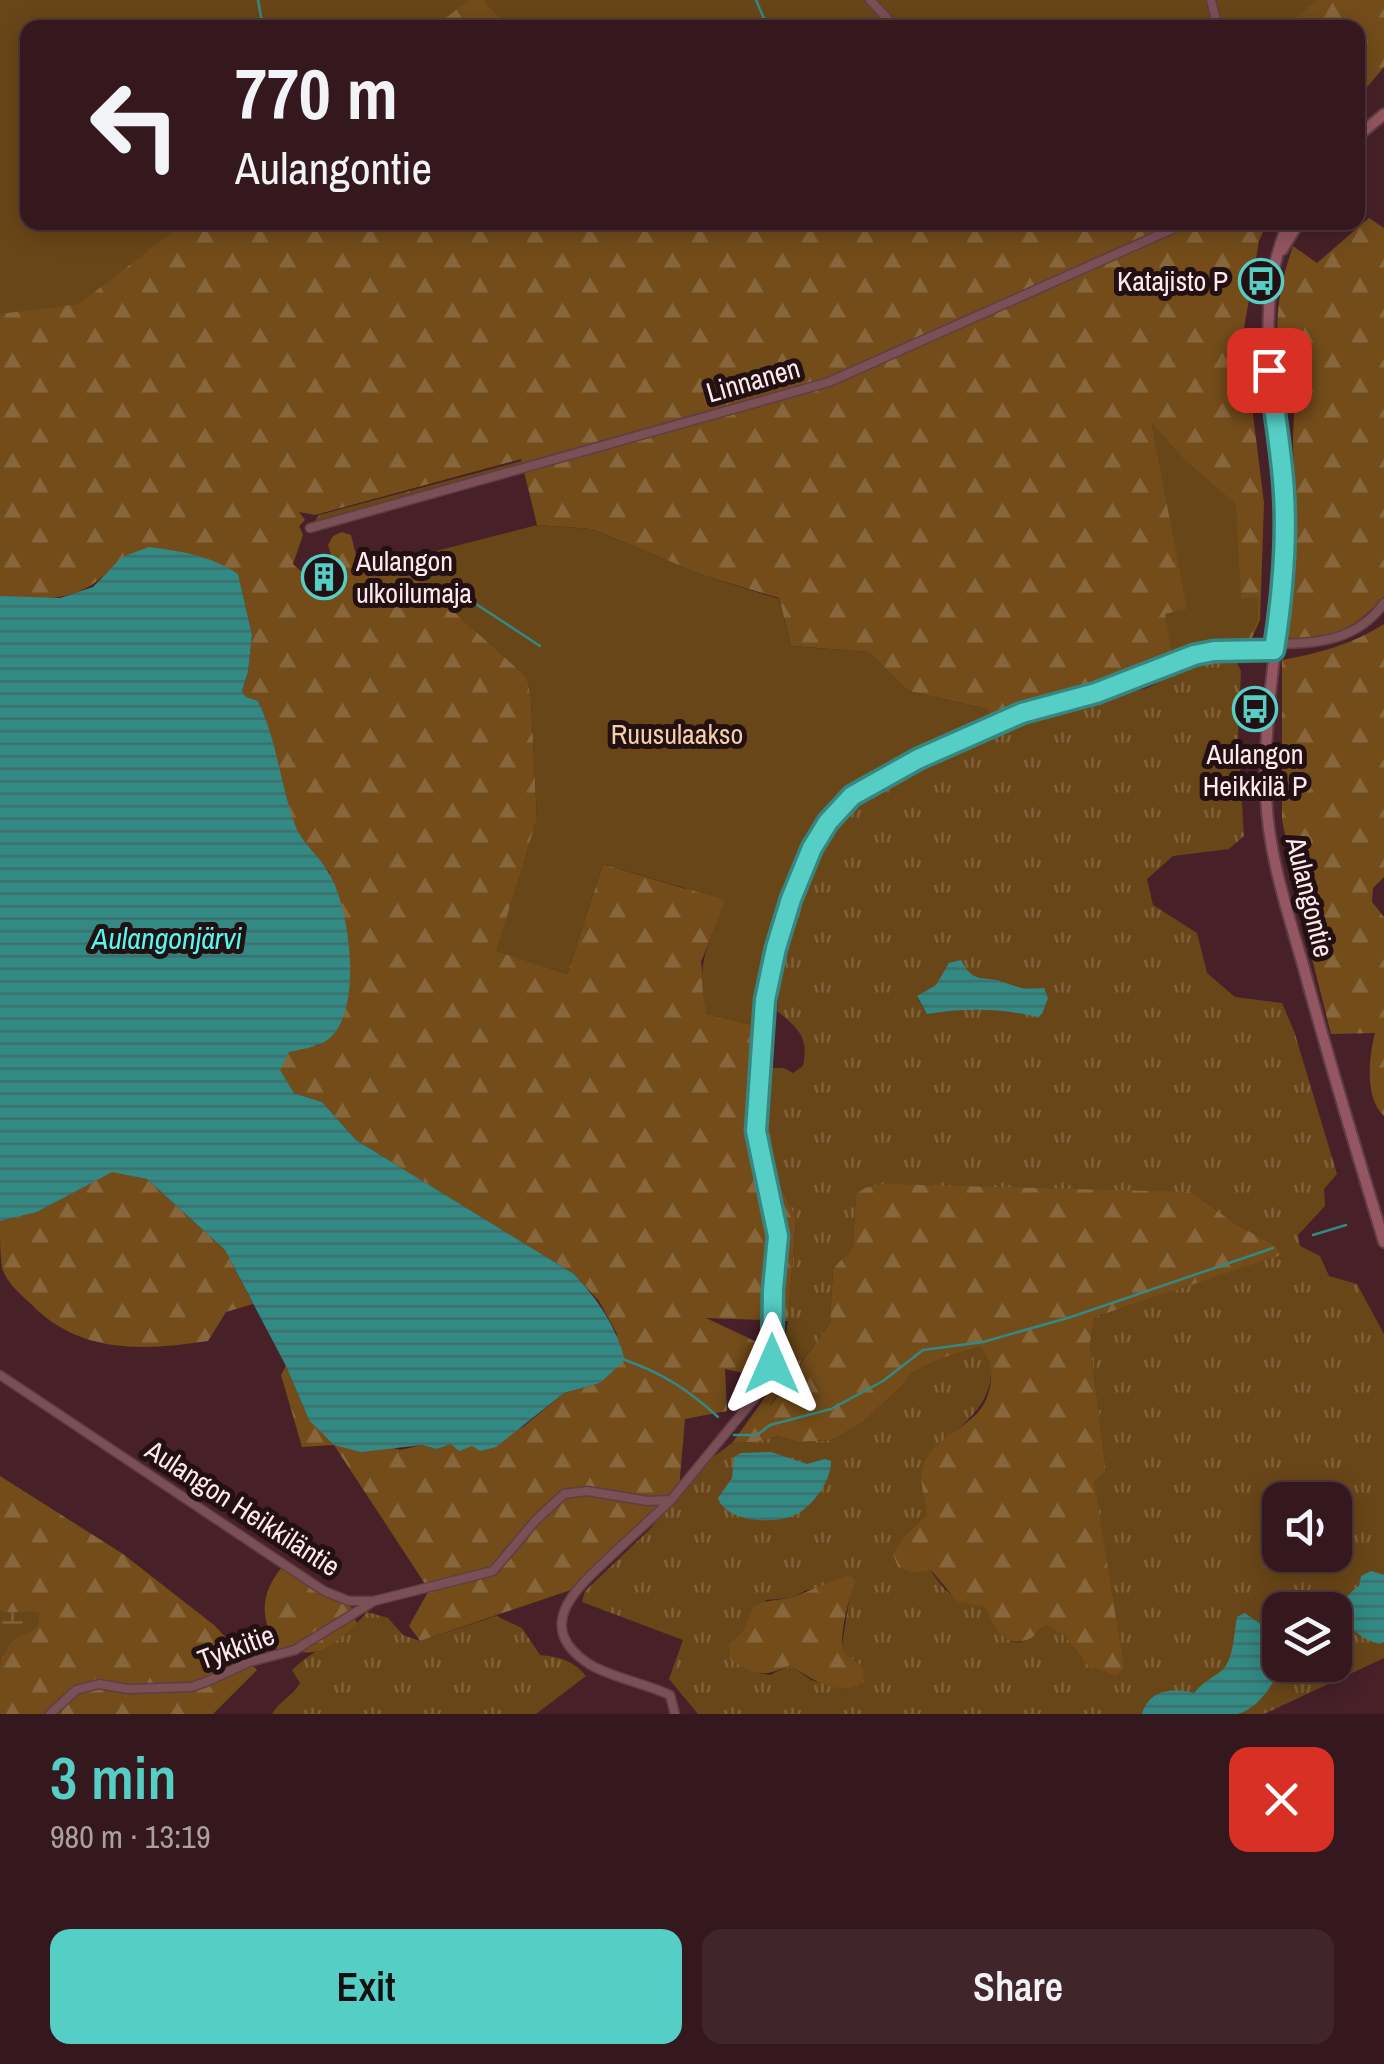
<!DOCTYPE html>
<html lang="en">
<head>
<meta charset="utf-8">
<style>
  :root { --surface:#35181e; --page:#40252b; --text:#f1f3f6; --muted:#aaa0a4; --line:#4f373c; --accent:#55cec5 }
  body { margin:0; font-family:"Archivo Narrow",sans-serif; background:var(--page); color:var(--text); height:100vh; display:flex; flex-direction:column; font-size:38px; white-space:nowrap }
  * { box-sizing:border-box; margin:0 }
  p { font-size:32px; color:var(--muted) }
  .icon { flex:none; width:55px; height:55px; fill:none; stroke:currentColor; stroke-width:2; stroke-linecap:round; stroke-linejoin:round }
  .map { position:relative; height:1714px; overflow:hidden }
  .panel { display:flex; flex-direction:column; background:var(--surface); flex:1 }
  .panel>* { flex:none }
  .top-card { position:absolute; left:20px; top:20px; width:1345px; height:210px; border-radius:20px; box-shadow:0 5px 25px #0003,0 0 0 2px var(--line); background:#35181e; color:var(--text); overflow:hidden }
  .buttons { position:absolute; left:1262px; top:1482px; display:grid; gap:20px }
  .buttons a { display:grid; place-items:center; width:90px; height:90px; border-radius:20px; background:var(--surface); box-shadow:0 5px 25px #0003,0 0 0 2px var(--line); font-size:50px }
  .pin { position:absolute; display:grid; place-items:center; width:85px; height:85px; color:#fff; margin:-42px; border-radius:20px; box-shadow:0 5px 15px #0006 }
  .me { position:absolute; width:110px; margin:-55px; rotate:0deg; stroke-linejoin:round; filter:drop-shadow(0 0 8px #0008) }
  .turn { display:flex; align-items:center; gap:35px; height:210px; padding:0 50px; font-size:45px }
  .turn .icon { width:130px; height:130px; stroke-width:2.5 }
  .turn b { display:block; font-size:70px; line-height:85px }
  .round { display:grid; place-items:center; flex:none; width:105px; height:105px; border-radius:20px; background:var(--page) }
  .overview { display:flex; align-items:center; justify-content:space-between; height:170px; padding:0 50px }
  h1 { font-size:60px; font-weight:600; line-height:75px; color:var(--accent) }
  .primary-button { display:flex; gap:20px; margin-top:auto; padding:20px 50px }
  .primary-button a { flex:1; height:115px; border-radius:20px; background:var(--accent); color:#111; font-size:40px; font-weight:600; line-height:115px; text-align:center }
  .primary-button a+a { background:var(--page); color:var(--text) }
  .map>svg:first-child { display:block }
  .grass { fill:url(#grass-tufts); fill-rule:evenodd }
  .forest { fill:url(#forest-firs) }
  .wetland { fill:url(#wetland-marsh) }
  .green { fill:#694618 }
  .water { fill:url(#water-rules) }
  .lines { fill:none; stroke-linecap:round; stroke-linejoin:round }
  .stream { stroke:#338a84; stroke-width:2.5 }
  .street-casing { stroke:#5f3d45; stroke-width:11 }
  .secondary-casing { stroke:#5f3d45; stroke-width:14 }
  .street { stroke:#7b4f56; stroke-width:8 }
  .secondary { stroke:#945661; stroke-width:10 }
  .route-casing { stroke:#378680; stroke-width:25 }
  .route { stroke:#55cec5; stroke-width:18 }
  .labels { text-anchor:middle; stroke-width:10; stroke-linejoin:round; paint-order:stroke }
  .poi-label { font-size:28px; fill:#ffe9ec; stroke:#221013; text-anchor:end }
  .street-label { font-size:28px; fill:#ffe9ec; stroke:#221013 }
  .park-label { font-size:28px; fill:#f4cfa7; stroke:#221013 }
  .water-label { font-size:30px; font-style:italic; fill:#56f9ef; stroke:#221013 }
</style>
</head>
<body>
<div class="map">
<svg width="1384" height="1714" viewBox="0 0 1384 1714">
  <defs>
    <pattern id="grass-tufts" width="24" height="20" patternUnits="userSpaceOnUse" patternTransform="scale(2.5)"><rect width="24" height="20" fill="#694618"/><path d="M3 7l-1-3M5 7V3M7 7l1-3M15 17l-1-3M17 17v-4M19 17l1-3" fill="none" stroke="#80613a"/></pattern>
    <pattern id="forest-firs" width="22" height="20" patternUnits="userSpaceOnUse" patternTransform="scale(2.5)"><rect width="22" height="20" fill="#734c1a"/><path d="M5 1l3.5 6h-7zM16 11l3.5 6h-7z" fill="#88663b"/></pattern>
    <pattern id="wetland-marsh" width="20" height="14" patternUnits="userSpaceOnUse" patternTransform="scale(2.5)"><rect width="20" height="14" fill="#694618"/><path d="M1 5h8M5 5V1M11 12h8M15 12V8" fill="none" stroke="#80613a"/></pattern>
    <pattern id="water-rules" width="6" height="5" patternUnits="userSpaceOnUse" patternTransform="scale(2.5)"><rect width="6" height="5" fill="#338a84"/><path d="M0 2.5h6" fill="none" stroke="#3d6f6c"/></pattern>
  </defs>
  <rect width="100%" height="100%" fill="#472028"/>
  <g class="grass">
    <path d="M 522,461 L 524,470 L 310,528 L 319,515 Z"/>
    <path d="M 1207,660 L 1236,661 L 1241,671 L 1238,738 L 1244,836 L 1229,849 L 1173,856 L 1147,879 L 1153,905 L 1197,933 L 1207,973 L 1235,997 L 1282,1003 L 1294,1031 L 1337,1174 L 1324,1189 L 1325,1206 L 1298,1235 L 1300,1246 L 1320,1256 L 1329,1276 L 1357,1284 L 1384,1334 L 1384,1658 L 1264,1714 L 698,1714 L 669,1679 L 683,1640 L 582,1602 L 585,1591 L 649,1530 L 709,1460 L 732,1443 L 757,1442 L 777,1436 L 798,1442 L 832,1440 L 863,1422 L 903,1385 L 911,1373 L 945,1357 L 980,1347 L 990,1356 C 998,1402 966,1422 935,1448 L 927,1515 L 905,1535 L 913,1573 L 930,1569 C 950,1601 954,1595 985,1607 C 993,1625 1010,1656 1033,1636 C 1038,1633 1041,1628 1046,1624 L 1065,1636 L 1086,1664 L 1094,1482 L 1106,1471 L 1090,1343 L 1095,1317 L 1280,1255 L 1275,1245 L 1237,1225 L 1191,1192 L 856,1194 L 853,1247 L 833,1269 L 830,1323 L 770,1405 L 761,1403 L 779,1375 L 788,1321 L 796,1218 L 776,1178 L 766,1136 L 766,1068 L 784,1068 L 793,1073 L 803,1066 C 809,1037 799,1029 777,1011 L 782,960 L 811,871 L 831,833 L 857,808 L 915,773 L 977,742 L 1045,714 L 1147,688 ZM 967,972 L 982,981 L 1001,981 L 1017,989 L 1043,988 L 1022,1014 C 992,1003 958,1009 927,1014 L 917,997 L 936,985 L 942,977 ZM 1280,1500 L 1335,1500 L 1335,1555 L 1280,1555 ZM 851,1588 L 842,1646 L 845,1654 L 862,1666 L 844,1689 L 811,1680 L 790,1665 L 770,1675 L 756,1673 L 729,1643 L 744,1630 L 766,1600 L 790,1598 L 807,1590 ZM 1280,1610 L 1335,1610 L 1335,1665 L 1280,1665 Z"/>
    <path d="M 367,1612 L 388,1618 L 403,1635 L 420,1641 L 496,1616 L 522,1628 L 540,1655 C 559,1657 573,1660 586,1676 L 536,1714 L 272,1714 C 279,1701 293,1696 300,1683 L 292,1670 C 316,1647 346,1638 367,1612 Z"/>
  </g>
  <g class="forest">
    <path d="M 0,0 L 1384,0 L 1384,67 L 1358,98 L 1358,28 L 28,28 L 28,222 L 1267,223 L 1259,241 L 1243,334 L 1264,503 L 1260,620 L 1250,642 L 1217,648 L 992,722 L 987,709 L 908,691 L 869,652 L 791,646 L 779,598 L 702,575 L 592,529 L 537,525 L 521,459 L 315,515 L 299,512 L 305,520 L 299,526 L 303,535 L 293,564 L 305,575 L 332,558 L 328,545 L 333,536 L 342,532 L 351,535 L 356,555 L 369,557 L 381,550 L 402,558 L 413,557 L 416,578 L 527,677 L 531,699 L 537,819 L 497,951 L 567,974 L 603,864 L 686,889 L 696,864 L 726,900 L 701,962 L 707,1014 L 758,1026 L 747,1136 L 761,1175 L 776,1178 L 796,1218 L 788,1321 L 706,1318 L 759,1343 L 752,1375 L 725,1369 L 727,1411 L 685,1419 L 679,1489 L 574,1589 L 420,1641 L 409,1626 L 429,1590 L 334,1445 L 302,1447 L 281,1375 L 286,1366 L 309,1420 L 400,1450 L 422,1445 L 437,1449 L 451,1444 L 472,1446 L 523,1427 L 564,1393 L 600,1383 L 617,1334 L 599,1301 L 574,1274 L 356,1140 L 322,1102 L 294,1093 L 279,1070 L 289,1052 L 319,1045 L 330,873 C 319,859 304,845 296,829 C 277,789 278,741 258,701 L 246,697 L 242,691 L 248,672 L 252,635 L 238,575 L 107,572 C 79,602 39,601 0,596 Z"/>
    <path d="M 1369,218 L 1384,228 L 1384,597 C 1352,629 1337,640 1291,638 L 1285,637 L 1295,519 L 1293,438 L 1295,391 L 1285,385 C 1271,339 1277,291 1293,246 L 1317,263 Z"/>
    <path d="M 1384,624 L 1384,877 L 1373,888 L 1372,902 L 1384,917 L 1384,1116 C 1364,1098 1369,1056 1375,1033 L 1331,1034 L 1298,903 L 1282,819 L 1282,660 C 1319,653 1351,645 1384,624 Z"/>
    <path d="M 113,1171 L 147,1179 L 225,1250 L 253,1304 L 226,1312 L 208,1341 C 144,1351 79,1354 31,1304 C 19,1293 7,1283 2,1268 C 0,1254 0,1235 0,1221 L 37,1212 Z"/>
    <path d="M 883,1184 L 1191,1192 L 1237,1225 L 1275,1245 L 1281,1255 L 1095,1317 L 1090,1343 L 1106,1471 L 1094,1482 L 1124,1668 L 1116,1676 L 1086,1664 L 1065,1636 L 1046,1625 C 1039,1629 1034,1638 1027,1640 C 1002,1648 993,1625 985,1607 L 957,1601 L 931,1570 L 913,1573 L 898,1567 L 893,1554 L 905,1535 L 927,1515 C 926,1499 918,1482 923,1467 C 931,1441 962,1431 979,1411 C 993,1394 997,1362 980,1347 L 945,1357 L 911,1373 L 903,1385 L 863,1422 L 832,1440 L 798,1442 L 777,1436 L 757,1442 L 732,1443 L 761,1403 L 771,1405 L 830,1323 L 833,1269 L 853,1247 L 856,1194 L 865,1188 Z"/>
    <path d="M 0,1476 L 123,1554 L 214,1625 L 257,1670 L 213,1714 L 0,1714 Z"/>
    <path d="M 285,1563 L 324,1591 L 349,1601 L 357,1624 C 344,1635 330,1649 313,1652 C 300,1654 298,1648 279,1654 C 261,1617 257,1597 285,1563 Z"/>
    <path d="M 850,1575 L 856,1581 C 850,1590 839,1638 843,1649 C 846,1656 855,1661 862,1666 L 864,1681 C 843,1700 809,1678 790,1665 C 762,1678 756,1676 730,1659 L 729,1643 L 744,1630 L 753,1608 L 762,1602 L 790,1598 Z"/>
  </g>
  <path class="wetland" d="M 0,1610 C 14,1616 25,1608 39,1613 C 43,1634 24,1630 12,1642 C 6,1649 3,1658 0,1666 Z"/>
  <g class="green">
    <path d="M 0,0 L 469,0 L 434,27 L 28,28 L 28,222 L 184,223 L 79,304 L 0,314 Z"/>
    <path d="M 483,0 L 1316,0 L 1285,28 L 509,28 Z"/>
    <path d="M 1151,422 L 1184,459 L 1236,504 L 1241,599 L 1257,597 L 1258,619 L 1248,640 L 1172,654 L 1165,614 L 1187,609 Z"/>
    <path d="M 537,525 L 592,529 L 702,575 L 779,599 L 791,646 L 869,652 L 908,691 L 987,709 L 992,722 C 950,741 885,766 849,795 C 791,839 765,957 758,1026 L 707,1014 C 694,964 709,945 725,900 L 603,864 L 567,974 L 496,951 L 537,819 L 531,699 L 527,677 L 416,578 L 413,557 Z"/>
  </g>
  <g class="water">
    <path d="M 149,547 C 181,551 211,556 238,574 L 252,635 L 248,672 L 242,691 L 246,697 L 258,701 C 277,740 280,784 295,825 C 302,844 321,857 330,875 C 350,910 362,1005 332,1036 C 321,1047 303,1049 289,1052 L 280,1070 L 294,1093 L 322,1102 L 356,1140 L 574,1274 C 599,1301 615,1325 625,1360 L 600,1383 L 564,1393 L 496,1447 L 480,1451 L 472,1446 L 459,1451 L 451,1444 L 437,1449 L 422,1445 L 361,1452 L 334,1445 L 309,1420 L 286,1366 L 225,1250 L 147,1179 L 112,1172 L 37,1212 L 0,1221 L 0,596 L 60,598 L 93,587 L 122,557 Z"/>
    <path d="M 961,960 C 974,985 982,975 1003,982 C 1024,989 1020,989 1044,988 L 1048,998 L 1042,1014 L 1037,1017 C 999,1008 965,1008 927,1014 L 917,996 L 936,985 L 949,963 Z"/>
    <path d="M 771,1452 L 807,1464 L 825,1459 L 831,1461 C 832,1481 810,1511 790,1517 C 769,1524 725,1521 718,1498 L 732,1478 L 734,1457 L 741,1453 Z"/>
    <path d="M 1371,1571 L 1384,1575 L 1384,1642 L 1380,1644 C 1352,1638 1326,1606 1359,1586 L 1361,1576 Z"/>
    <path d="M 1245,1613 C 1257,1622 1274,1631 1279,1646 C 1287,1670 1261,1709 1237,1714 C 1213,1714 1168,1714 1142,1714 C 1150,1689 1172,1688 1194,1693 C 1203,1682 1209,1680 1220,1672 C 1234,1663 1234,1632 1237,1617 Z"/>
  </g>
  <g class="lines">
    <g class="stream">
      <path d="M 258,0 L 263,28"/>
      <path d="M 756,0 L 768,28"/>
      <path d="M 453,589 L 540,646"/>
      <path d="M 1313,1235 L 1346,1225"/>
      <path d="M 625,1360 C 662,1373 689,1390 718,1417"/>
      <path d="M 734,1435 L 757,1435 L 770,1425 L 831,1409 L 883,1381 L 923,1350 L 983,1342 L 1071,1317 L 1273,1248"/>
    </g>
    <defs>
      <g id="street">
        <path d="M 870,0 L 896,28"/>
        <path d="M 1211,0 L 1218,28"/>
        <path d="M 310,528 L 829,382 L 1188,222"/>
        <path d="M 1275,644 C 1318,644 1358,640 1384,603"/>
        <path d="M 0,1375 L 324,1591 L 349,1601 L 374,1601 L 493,1571 L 536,1520 L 564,1494 L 587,1491 L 648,1501 L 671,1500 L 766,1384 L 773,1364 L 773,1289 L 779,1236 L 756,1131 L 765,1000 L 776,948 L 791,899 L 812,848 L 828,822 L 852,797 L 918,759 L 1022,713 L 1097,693 L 1194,655 L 1214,651 L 1274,650"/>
        <path d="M 671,1500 C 652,1518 633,1535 614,1553 C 580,1585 530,1625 589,1664 C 612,1678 645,1683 670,1695 L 675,1714"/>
        <path d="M 50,1714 L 76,1690 L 99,1684 L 128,1689 L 191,1687 L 206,1682 L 249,1662 L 295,1650 L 374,1601"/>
      </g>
      <g id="secondary">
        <path d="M 1358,136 L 1384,114"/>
        <path d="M 1289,222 C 1249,310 1279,402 1284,492 C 1290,593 1262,693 1266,795 C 1268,853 1287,910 1303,965 C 1328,1058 1356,1150 1384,1242"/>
        <path d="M 1282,250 L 1299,222"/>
      </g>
    </defs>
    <use href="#street" class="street-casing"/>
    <use href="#secondary" class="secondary-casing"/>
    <use href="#street" class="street"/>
    <use href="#secondary" class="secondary"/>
  </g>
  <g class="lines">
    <defs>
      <path id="route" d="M 772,1364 L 773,1289 L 778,1236 L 756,1131 L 765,1000 L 776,948 L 791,899 L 812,848 L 828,822 L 852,796 L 918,759 L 1022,713 L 1096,693 L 1194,655 L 1214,651 L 1274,650 C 1282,599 1287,546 1284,494 C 1282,452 1274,412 1269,370"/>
    </defs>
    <use href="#route" class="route-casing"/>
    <use href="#route" class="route"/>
  </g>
  <defs>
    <symbol id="bus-ring" viewBox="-11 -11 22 22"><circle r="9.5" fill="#221013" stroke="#55cec5" stroke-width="1.5"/><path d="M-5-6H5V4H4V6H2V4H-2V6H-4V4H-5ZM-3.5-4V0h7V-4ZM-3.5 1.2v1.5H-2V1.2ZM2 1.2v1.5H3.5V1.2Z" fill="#55cec5"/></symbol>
    <symbol id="building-ring" viewBox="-11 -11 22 22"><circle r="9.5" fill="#221013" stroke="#55cec5" stroke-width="1.5"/><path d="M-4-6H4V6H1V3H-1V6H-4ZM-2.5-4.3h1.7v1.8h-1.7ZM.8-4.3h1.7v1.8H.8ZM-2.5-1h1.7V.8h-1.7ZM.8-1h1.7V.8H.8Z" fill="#55cec5"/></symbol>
  </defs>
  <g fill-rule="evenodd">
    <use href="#bus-ring" x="1236" y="256" width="50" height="50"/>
    <use href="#building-ring" x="299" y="552" width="50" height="50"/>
    <use href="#bus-ring" x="1230" y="684" width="50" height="50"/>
  </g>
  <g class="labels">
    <g class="poi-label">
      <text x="1228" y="291">Katajisto P</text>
      <text x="356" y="571" text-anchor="start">Aulangon<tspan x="356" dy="32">ulkoilumaja</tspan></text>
      <text x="1255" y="764" text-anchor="middle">Aulangon<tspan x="1255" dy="32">Heikkilä P</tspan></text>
    </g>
    <g class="street-label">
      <text transform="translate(753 380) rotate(-16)" y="10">Linnanen</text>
      <text transform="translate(1310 897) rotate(76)" y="10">Aulangontie</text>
      <text transform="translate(243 1508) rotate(33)" y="10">Aulangon Heikkiläntie</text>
      <text transform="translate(236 1647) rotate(-20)" y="10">Tykkitie</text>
    </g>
    <g class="park-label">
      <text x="677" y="744">Ruusulaakso</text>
    </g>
    <g class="water-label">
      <text x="167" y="949">Aulangonjärvi</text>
    </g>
  </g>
</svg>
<div class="buttons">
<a><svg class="icon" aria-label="sound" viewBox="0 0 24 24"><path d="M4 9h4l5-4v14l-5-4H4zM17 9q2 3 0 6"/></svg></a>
<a><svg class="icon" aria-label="layers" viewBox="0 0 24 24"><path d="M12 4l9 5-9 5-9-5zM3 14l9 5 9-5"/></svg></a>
</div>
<div class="pin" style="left:1269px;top:370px;background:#d93025"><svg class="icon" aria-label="arrive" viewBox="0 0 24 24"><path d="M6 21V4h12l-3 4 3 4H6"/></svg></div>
<svg class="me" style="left:772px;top:1364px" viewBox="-20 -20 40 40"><path d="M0-17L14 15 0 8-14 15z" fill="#55cec5" stroke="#fff" stroke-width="4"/></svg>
<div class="top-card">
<div class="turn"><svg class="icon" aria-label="left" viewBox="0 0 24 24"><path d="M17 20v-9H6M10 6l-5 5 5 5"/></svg><div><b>770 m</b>Aulangontie</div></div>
</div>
</div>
<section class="panel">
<div class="overview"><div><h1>3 min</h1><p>980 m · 13:19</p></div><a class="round" style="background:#d93025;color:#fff"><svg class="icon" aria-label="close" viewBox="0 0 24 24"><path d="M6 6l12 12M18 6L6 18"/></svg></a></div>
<div class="primary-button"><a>Exit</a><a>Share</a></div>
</section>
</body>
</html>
